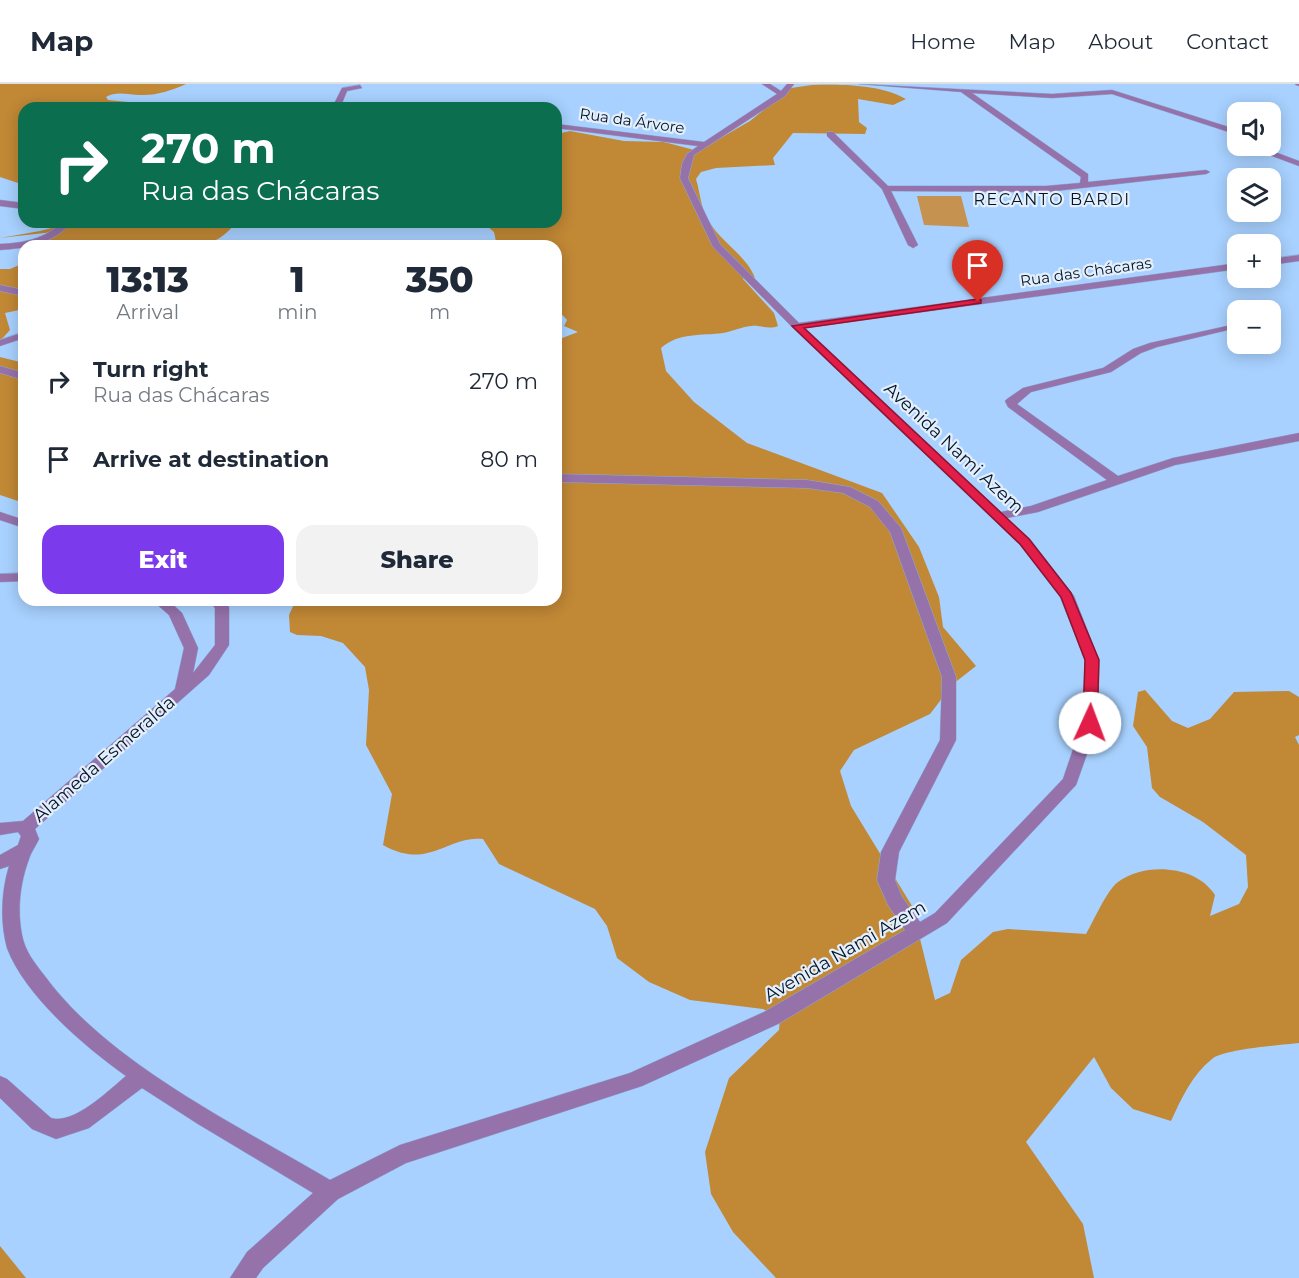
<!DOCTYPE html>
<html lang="en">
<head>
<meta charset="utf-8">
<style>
  :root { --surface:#fff; --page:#f2f2f3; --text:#1f2937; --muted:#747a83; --line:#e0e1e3; --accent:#7c3aed }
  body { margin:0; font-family:Montserrat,sans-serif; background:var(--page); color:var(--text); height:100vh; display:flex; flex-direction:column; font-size:22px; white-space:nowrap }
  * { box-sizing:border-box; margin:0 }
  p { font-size:20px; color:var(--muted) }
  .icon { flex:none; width:33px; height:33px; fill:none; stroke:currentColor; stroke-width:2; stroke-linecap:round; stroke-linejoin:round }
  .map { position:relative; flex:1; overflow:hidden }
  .drawer { position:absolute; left:18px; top:156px; width:544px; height:366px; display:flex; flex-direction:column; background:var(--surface); border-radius:18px; box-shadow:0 3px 15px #0003 }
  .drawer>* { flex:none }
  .top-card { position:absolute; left:18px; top:18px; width:544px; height:126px; border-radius:18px; box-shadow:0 3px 15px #0003; background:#0b6e4f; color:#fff; overflow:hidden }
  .buttons { position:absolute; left:1227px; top:18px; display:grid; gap:12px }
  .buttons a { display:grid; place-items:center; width:54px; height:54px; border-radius:12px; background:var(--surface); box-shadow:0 3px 15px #0003; font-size:30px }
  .pin { position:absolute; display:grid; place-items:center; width:51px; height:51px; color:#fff; margin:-62px -26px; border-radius:50% 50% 50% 0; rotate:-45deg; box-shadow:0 0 6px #0007 }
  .pin .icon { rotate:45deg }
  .me { position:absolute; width:66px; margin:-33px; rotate:2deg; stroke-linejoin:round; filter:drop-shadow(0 0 4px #0008) }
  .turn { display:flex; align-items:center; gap:21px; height:126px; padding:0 24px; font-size:27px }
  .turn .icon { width:78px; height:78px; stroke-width:2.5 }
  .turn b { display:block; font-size:42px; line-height:51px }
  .eta { display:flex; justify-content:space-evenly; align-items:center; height:102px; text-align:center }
  .eta b { font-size:36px; font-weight:800; line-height:42px }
  .action { display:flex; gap:12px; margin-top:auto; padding:12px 24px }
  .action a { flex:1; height:69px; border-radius:18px; background:var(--accent); color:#fff; font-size:24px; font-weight:800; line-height:69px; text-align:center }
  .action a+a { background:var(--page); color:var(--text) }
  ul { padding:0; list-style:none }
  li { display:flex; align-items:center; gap:18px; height:78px; padding:0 24px }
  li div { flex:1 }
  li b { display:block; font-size:22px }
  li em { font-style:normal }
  header { display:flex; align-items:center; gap:36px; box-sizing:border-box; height:84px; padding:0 30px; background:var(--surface); border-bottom:2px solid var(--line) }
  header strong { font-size:28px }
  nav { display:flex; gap:33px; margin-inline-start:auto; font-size:21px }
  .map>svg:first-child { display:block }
  .green { fill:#c5924f }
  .forest { fill:#c18836 }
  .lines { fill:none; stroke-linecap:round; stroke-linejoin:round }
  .minor-casing { stroke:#8bafd8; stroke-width:1 }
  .minor { fill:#9672ab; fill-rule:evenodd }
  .route { fill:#e11d48; stroke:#92132f; stroke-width:1.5 }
  .labels { text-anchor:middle; stroke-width:4.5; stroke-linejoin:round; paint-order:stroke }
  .far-street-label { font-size:15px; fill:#051424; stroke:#e3effd }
  .far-neighbourhood-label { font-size:16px; letter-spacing:1.5px; fill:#051424; stroke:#e3effd }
  .street-label { font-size:18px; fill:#051424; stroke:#e3effd }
</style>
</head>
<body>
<header>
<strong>Map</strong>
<nav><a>Home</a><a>Map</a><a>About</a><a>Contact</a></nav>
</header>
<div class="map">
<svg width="1299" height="1194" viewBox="0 0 1299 1194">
  <rect width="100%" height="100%" fill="#a8d1ff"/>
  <path class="green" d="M 917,112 L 961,112 L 969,143 L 924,141 Z"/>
  <g class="forest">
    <path d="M 0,0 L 186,0 C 173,6 158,11 144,11 C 130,12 118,6 106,13 L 108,16 L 138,19 L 140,24 L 24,24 L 24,101 L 0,93 Z"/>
    <path d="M 812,1 C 841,0 880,0 906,15 L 893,21 L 858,15 L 859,38 L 867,44 L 865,50 L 793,49 L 773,74 L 775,81 L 716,84 L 701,88 L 696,95 C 701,112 700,123 710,139 C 722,159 746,171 755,194 L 744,188 L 743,195 L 774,229 L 778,242 C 769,246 761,241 751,242 C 741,243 733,247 723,249 C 702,252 679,248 661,264 L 666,287 L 694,318 L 747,359 L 882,409 L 919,463 L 939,513 L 943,543 L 976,582 L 953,600 L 930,630 L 854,666 L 840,687 L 851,722 L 912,822 L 935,916 L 950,909 L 961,876 L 993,848 L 1008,845 L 1086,850 C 1093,838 1107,806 1118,798 C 1145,778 1196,781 1215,811 L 1210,832 L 1239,820 L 1248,803 L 1246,771 L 1203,738 L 1160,713 L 1152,704 L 1147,663 L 1133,642 L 1138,608 L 1145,606 L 1172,637 L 1188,644 L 1210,635 L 1234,608 L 1289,607 L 1299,613 L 1299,651 L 1295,653 L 1299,661 L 1299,959 C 1282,961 1223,965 1212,975 C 1192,991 1181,1015 1171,1037 L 1133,1025 L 1111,1004 L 1094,973 L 1026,1058 L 1083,1140 L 1094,1194 L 776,1194 L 733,1148 L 711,1110 L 705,1068 L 729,994 L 779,946 L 780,934 L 763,925 L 690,916 L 649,898 L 617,874 L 607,842 L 595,825 L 499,780 L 483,755 C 447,751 429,787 383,761 L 392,710 L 366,661 L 369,606 L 365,583 L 343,559 L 321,552 L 297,551 L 290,548 L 289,531 L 296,516 L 556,516 L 557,256 L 578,248 L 564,242 L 567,236 L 557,225 L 556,162 L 497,162 L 494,148 L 488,143 L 487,138 L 556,138 L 557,50 L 570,47 L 624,57 L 664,58 L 698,67 L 750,37 L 791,4 Z"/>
    <path d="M 75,138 L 237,138 C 219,158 209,162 183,162 L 180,159 L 168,162 L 39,162 L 55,149 L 53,148 L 0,154 L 40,147 Z"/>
    <path d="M 24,179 L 24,225 L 5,229 L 10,246 L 0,257 L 0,185 L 10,185 Z"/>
    <path d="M 0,273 L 24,279 L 24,419 L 0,411 Z"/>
    <path d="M 0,1162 L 26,1194 L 0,1194 Z"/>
  </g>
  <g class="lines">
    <defs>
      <g id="minor">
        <path d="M 762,0 L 770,0 L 781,7 L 787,0 L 794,0 L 785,12 L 694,71 L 688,94 L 720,160 L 799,239 L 1238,179 L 1238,185 L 805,244 L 1001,428 L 1031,422 L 1107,396 L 1008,323 L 1005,317 L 1007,315 L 1023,304 L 1103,284 L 1133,265 L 1150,259 L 1227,242 L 1232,245 L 1157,263 L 1141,269 L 1111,288 L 1031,308 L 1017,320 L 1118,392 L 1173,374 L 1299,349 L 1299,357 L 1175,381 L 1038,428 L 1007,434 L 1030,455 L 1074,512 L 1099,576 L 1098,639 L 1076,701 L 947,839 L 778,940 L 642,1002 L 406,1079 L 338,1115 L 263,1184 L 256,1194 L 230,1194 L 247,1168 L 313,1109 L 198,1040 L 142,1004 L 89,1044 L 56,1055 L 32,1045 L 0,1014 L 0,992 L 7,995 L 51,1034 C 74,1041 109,1006 126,992 C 85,963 25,912 7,864 C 0,838 1,808 9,782 L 0,785 L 0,771 L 18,761 L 21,752 L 18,748 L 0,751 L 0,739 L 23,737 L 175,605 L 184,564 L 169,531 L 152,516 L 168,516 L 182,529 L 198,564 L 193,589 L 215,561 L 215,524 L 208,516 L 223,516 L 229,523 L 229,561 L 209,591 L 35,745 L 39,755 C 36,762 31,768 29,775 C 20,799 17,826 22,851 C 25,867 34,878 44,891 C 108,979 237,1041 330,1096 L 400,1061 L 630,989 L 764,928 L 905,846 L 888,821 L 877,796 L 881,768 L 940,656 L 942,593 L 890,448 L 870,423 L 843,409 L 807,404 L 556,398 L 556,390 L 807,396 L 850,403 L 878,417 L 901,444 L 956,593 L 956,656 L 899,768 L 895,796 L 902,813 L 920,838 L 935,829 L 1063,695 L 1082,639 L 1085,576 L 1060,513 L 1020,461 L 793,244 L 713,163 L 680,94 L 682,80 L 687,70 L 698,62 L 556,44 L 556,40 L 704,58 L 777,10 Z"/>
        <path d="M 859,0 L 1052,10 L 1112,6 L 1238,46 L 1238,51 L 1112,10 L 1052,14 L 972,9 L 1088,90 L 1088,98 L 1206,86 L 1210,88 L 1206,90 L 1046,108 L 891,107 L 918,161 L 913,164 L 908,161 L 882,105 L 827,52 L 827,48 L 833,48 L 888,102 L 1046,102 L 1080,99 L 1081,93 L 961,8 Z"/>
        <path d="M 1295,0 L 1299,0 L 1299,2 L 1296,1 Z"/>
        <path d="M 360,1 L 362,4 L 347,7 L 340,24 L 332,24 L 342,4 Z"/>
        <path d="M 1259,62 L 1299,77 L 1299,82 L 1256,66 L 1255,64 Z"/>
        <path d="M 0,116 L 24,119 L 24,125 L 0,122 Z"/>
        <path d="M 63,138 L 72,138 C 53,160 27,164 0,166 L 0,160 C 24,159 44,155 63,138 Z"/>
        <path d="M 1299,171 L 1299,177 L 1270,181 L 1270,175 Z"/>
        <path d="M 0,201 L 24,206 L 24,212 L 0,207 Z"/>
        <path d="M 24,248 L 24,254 L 0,262 L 0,256 Z"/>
        <path d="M 0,282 L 24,289 L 24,296 L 0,289 Z"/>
        <path d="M 0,428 L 24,436 L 24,444 L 0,436 Z"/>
        <path d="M 24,489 L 24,497 L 0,498 L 0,490 Z"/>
      </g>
    </defs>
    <use href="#minor" class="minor-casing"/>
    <use href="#minor" class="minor"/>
  </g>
  <path class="route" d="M 978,215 L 981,216 L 981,219 L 804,244 L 1029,455 L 1071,509 L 1099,576 L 1097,639 L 1090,644 L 1083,639 L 1085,576 L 1061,513 L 1020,460 L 792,242 Z"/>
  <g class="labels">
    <g class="far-street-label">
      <text transform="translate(632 37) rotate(8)" y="5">Rua da Árvore</text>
      <text transform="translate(1086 188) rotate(-8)" y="5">Rua das Chácaras</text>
    </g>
    <g class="far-neighbourhood-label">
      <text x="1052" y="121">RECANTO BARDI</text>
    </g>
    <g class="street-label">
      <text transform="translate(954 364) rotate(43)" y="6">Avenida Nami Azem</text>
      <text transform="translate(104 675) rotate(-41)" y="6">Alameda Esmeralda</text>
      <text transform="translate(845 867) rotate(-30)" y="6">Avenida Nami Azem</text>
    </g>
  </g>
</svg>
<div class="buttons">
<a><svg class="icon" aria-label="sound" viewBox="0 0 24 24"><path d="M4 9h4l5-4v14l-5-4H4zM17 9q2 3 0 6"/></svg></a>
<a><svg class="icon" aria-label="layers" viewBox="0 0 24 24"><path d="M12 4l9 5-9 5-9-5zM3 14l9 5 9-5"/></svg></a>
<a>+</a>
<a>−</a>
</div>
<div class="pin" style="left:978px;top:218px;background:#d93025"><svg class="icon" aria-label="arrive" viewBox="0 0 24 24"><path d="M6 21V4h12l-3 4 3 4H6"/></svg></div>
<svg class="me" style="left:1090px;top:639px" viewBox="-20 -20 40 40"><circle r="19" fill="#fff"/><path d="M0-13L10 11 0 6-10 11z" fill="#e11d48"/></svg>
<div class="top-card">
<div class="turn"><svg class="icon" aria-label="right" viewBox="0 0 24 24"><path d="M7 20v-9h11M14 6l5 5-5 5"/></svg><div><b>270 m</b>Rua das Chácaras</div></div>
</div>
<section class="drawer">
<div class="eta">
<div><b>13:13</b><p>Arrival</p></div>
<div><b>1</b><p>min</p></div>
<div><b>350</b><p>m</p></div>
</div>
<ul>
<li><svg class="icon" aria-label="right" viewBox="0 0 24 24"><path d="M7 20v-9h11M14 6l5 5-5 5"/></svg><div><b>Turn right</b><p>Rua das Chácaras</p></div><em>270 m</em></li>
<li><svg class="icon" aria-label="arrive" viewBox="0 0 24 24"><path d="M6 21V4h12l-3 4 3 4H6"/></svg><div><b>Arrive at destination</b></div><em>80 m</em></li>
</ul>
<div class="action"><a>Exit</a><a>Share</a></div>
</section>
</div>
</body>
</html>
